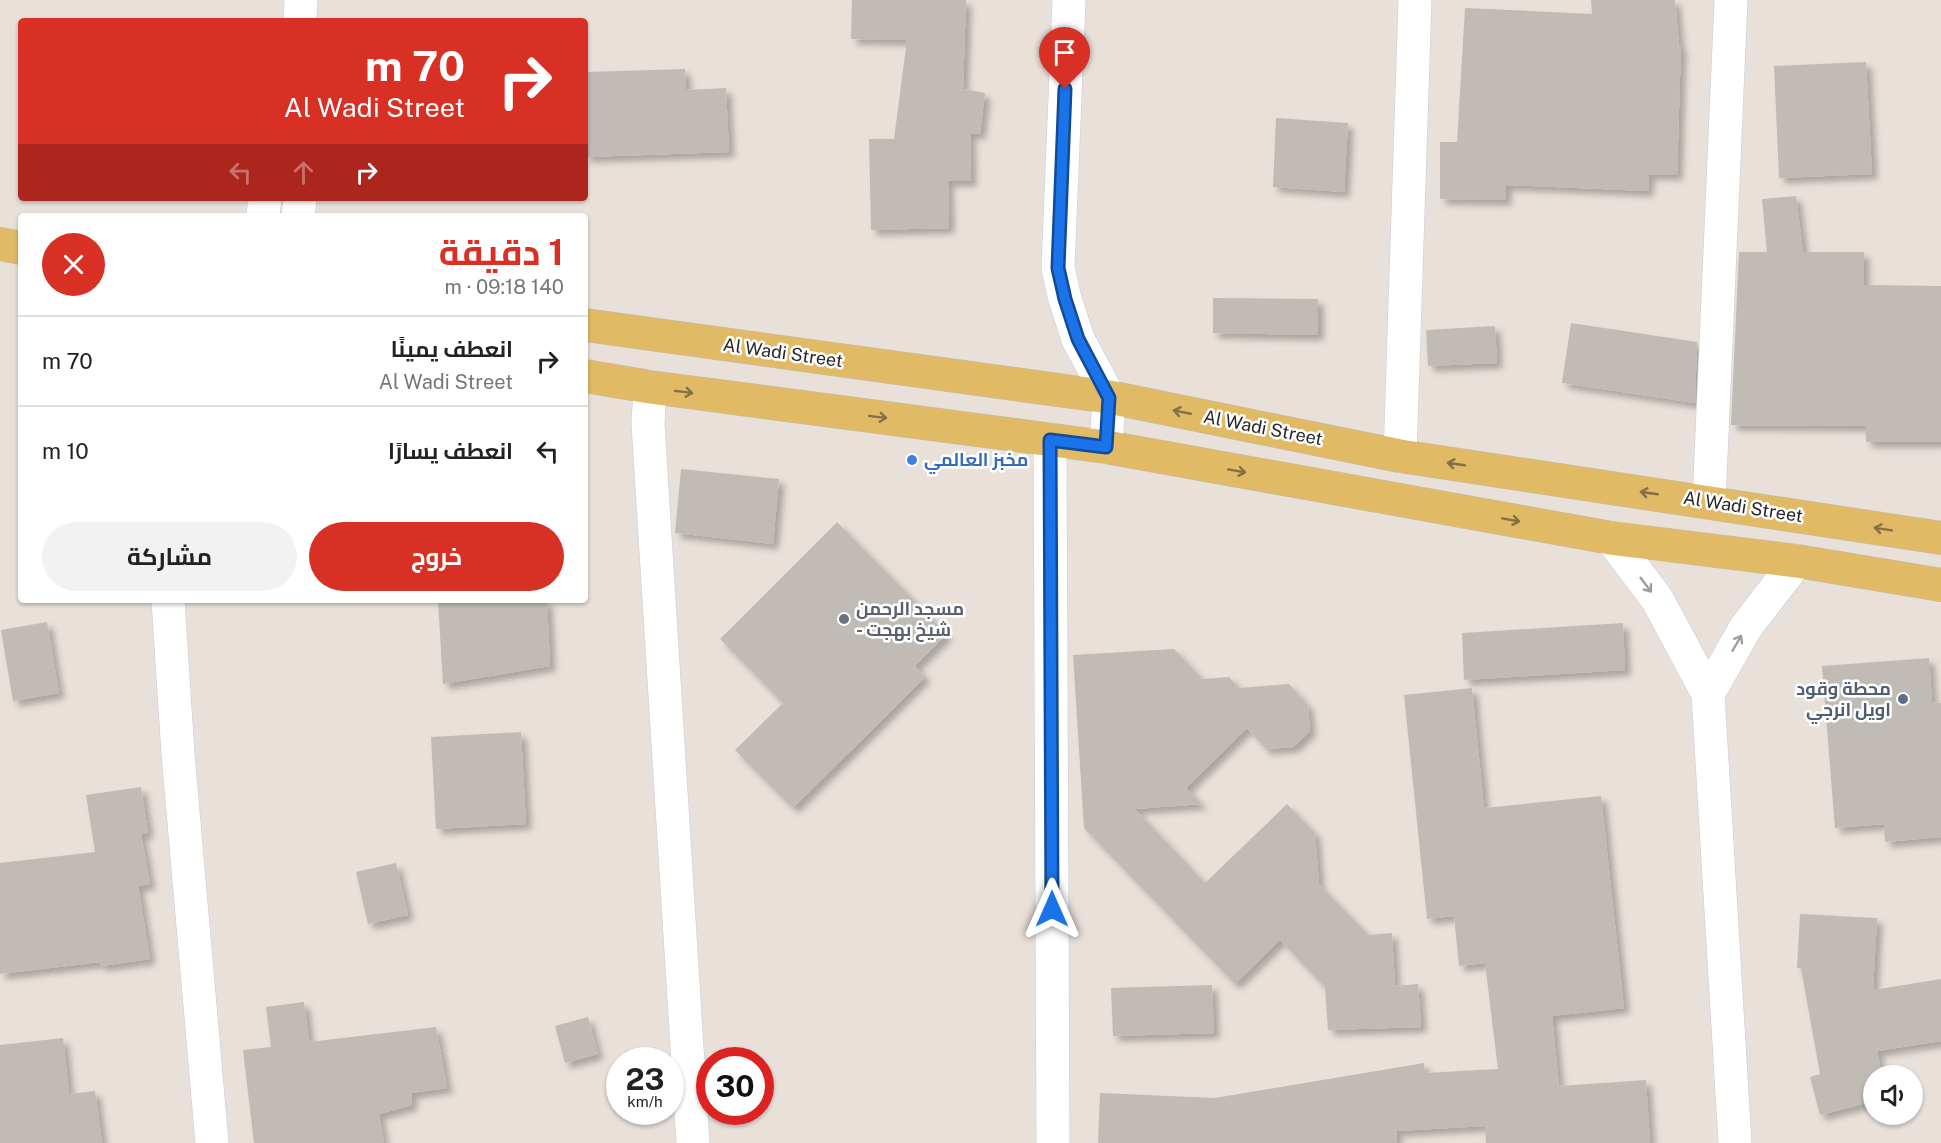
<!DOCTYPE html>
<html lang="ar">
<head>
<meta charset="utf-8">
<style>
  :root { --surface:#fff; --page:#f2f2f2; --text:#222; --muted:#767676; --line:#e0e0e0; --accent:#d93025 }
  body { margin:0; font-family:"Public Sans",Cairo,sans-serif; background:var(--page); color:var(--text); direction:rtl; height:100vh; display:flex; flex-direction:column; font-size:22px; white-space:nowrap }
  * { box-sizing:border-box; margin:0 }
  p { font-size:20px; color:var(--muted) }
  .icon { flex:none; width:33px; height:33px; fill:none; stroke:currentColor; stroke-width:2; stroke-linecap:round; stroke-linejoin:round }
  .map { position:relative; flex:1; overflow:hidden; direction:ltr }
  .sheet { position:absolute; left:18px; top:213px; width:570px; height:390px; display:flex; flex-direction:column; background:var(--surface); border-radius:6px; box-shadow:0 2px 4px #0004; direction:rtl }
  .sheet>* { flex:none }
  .banner { position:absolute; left:18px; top:18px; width:570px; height:183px; border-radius:6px; box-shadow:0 2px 4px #0004; direction:rtl; background:#d93025; color:#fff; overflow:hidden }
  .buttons { position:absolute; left:1863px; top:1065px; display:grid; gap:12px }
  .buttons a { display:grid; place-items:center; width:60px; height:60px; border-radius:50%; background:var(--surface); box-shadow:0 2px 4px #0004; font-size:30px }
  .speed { position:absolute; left:606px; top:1047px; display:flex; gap:12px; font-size:30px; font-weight:700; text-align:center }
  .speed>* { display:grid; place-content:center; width:78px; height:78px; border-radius:50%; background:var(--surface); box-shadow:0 2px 4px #0004; line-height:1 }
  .speed small { font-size:15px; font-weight:400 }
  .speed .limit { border:9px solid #d22; background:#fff; color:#111 }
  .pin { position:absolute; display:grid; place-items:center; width:51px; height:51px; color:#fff; margin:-62px -26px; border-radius:50% 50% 50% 0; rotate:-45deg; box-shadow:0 0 6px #0007 }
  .pin .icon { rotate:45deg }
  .me { position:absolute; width:66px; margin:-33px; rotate:0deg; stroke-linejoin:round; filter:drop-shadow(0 0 4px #0008) }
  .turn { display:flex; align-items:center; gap:21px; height:126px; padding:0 24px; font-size:27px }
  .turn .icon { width:78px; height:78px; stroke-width:2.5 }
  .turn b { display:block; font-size:42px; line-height:51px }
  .lanes { display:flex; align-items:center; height:57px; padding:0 24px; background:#0003; justify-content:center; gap:30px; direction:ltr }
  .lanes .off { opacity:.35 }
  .round { display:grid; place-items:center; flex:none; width:63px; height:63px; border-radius:32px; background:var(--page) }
  .headline { display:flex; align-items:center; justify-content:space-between; height:102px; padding:0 24px }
  h1 { font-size:36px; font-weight:700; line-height:45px; color:var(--accent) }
  .action { display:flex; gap:12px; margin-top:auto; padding:12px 24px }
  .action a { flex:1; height:69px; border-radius:36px; background:var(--accent); color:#fff; font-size:24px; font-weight:700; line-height:69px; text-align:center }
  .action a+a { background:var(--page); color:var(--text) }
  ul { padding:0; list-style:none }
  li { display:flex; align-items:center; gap:18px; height:90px; padding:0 24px; border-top:2px solid var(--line) }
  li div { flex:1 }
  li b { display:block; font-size:22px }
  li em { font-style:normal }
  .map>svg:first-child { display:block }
  .building { fill:#c0bcb5; filter:url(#shadow) }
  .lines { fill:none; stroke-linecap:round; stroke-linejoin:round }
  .minor-casing { stroke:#c8ccd7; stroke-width:34 }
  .major-casing { stroke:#bebebe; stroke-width:34 }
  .minor { stroke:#fff; stroke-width:33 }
  .major { stroke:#e1ba65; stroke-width:33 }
  .oneway { stroke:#847046 }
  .oneway2 { stroke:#9e9e9e }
  .route-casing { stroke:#114b97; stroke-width:15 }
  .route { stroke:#1a73e8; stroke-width:10 }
  .shop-dot { fill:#3f7fe0; stroke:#fff; stroke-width:2 }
  .worship-dot { fill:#6b7280; stroke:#fff; stroke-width:2 }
  .service-dot { fill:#5c6f8a; stroke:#fff; stroke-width:2 }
  .labels { text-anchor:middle; stroke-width:5; stroke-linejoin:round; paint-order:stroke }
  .street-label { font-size:18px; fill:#272727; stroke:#fff }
  .shop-label { font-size:18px; font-weight:bold; fill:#366cbe; stroke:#fff; text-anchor:start }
  .worship-label { font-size:18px; font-weight:bold; fill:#5b616d; stroke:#fff; text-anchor:start }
  .service-label { font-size:18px; font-weight:bold; fill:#4e5e75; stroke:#fff; text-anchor:end }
</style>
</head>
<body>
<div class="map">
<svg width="1941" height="1143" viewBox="0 0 1941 1143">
  <defs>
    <filter id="shadow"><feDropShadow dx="5.5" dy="5.5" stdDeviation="3" flood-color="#0004"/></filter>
  </defs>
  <rect width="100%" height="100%" fill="#e8e0d9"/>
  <g class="building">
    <path d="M 852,0 L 966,0 L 963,89 L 985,93 L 980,134 L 970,133 L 971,181 L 948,181 L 949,228 L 871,230 L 869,139 L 894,139 L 907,40 L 851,39 Z"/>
    <path d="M 1591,0 L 1675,0 L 1679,45 L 1681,45 L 1677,175 L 1649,174 L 1648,191 L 1506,185 L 1506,200 L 1440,199 L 1440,142 L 1457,142 L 1465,8 L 1592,14 Z"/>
    <path d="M 1866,62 L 1872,174 L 1779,178 L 1774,66 Z"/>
    <path d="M 685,69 L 686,90 L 726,88 L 729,152 L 585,157 L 585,72 Z"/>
    <path d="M 1276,118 L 1348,123 L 1344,192 L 1273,187 Z"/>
    <path d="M 1796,196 L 1803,252 L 1864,252 L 1864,285 L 1941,286 L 1941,442 L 1866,442 L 1866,426 L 1731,425 L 1739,252 L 1767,252 L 1762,199 Z"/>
    <path d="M 1213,298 L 1318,299 L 1318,335 L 1213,333 Z"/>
    <path d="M 1571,323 L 1697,342 L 1695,403 L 1562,383 Z"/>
    <path d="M 1495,326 L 1497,363 L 1428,366 L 1426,330 Z"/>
    <path d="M 681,469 L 779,479 L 773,544 L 675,533 Z"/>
    <path d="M 837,522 L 947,634 L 915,666 L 925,677 L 793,808 L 735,750 L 783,703 L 720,639 Z"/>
    <path d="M 438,600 L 547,600 L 550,666 L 443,684 Z"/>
    <path d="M 47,622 L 59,693 L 13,701 L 1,630 Z"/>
    <path d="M 1623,623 L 1625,670 L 1464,680 L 1462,633 Z"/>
    <path d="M 1174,649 L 1202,679 L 1229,677 L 1239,688 L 1289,684 L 1308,706 L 1310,731 L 1293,747 L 1266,749 L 1247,728 L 1186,788 L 1202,804 L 1135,809 L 1205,883 L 1287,804 L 1315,833 L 1319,884 L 1368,935 L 1392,933 L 1395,986 L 1418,984 L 1421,1027 L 1328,1030 L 1325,987 L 1280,940 L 1235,984 L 1084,828 L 1073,655 Z"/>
    <path d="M 1929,658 L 1932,702 L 1941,703 L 1941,837 L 1885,842 L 1884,824 L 1835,828 L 1822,666 Z"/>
    <path d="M 1472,688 L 1484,808 L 1601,796 L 1624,1008 L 1552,1016 L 1559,1086 L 1646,1080 L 1650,1143 L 1486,1143 L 1485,1126 L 1396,1131 L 1397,1143 L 1098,1143 L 1100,1093 L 1215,1098 L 1424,1063 L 1425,1073 L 1498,1069 L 1485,963 L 1459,966 L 1454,916 L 1427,919 L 1404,695 Z"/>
    <path d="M 521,732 L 526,824 L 436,829 L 431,737 Z"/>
    <path d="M 141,787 L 148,833 L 141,834 L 150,884 L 138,886 L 150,959 L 101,966 L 100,962 L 0,974 L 0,863 L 95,852 L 86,795 Z"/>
    <path d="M 396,863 L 408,915 L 368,924 L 356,872 Z"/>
    <path d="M 1800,914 L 1877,918 L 1873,990 L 1941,979 L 1941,1041 L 1877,1051 L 1882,1076 L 1874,1076 L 1874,1101 L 1820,1115 L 1810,1077 L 1820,1074 L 1801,968 L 1797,968 Z"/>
    <path d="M 1212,985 L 1214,1033 L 1113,1036 L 1111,988 Z"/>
    <path d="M 304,1002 L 309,1042 L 436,1027 L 447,1088 L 411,1093 L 412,1105 L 379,1114 L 384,1143 L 254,1143 L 243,1050 L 271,1047 L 266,1007 Z"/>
    <path d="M 588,1017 L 598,1054 L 565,1063 L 555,1026 Z"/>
    <path d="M 63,1038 L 69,1094 L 95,1091 L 102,1143 L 0,1143 L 0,1045 Z"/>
  </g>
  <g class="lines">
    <defs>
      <g id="minor">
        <path d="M 1069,0 L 1058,268 L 1065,299 L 1078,339 L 1109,397 L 1106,447"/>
        <path d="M 300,21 L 301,0"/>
        <path d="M 263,216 L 265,198"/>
        <path d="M 298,216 L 300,198"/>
        <path d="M 650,387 L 648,424 L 693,1143"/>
        <path d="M 1050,440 L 1053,1143"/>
        <path d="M 1400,456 L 1415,0"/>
        <path d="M 1709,502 L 1731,0"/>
        <path d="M 1611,538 L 1657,599 L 1708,694 L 1735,1143"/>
        <path d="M 168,600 L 178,754 L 212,1143"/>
        <path d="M 1708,694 L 1746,627 L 1797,561"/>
      </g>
      <g id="major">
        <path d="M 0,244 L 21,248"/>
        <path d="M 585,325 L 1109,397 L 1400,456 L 1941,538"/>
        <path d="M 585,376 L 650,387 L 1106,447 L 1611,538 L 1797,561 L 1941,585"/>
      </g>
    </defs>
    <use href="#minor" class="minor-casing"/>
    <use href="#major" class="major-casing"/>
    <use href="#minor" class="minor"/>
    <use href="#major" class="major"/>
  </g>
  <defs><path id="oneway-shaft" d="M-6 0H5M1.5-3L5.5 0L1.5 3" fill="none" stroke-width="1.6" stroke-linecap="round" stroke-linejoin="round" transform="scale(1.5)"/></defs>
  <g class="oneway">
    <use href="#oneway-shaft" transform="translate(684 392) rotate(7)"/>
    <use href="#oneway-shaft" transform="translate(1182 412) rotate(-169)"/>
    <use href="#oneway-shaft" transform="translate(878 417) rotate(7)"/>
    <use href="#oneway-shaft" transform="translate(1456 464) rotate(-172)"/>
    <use href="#oneway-shaft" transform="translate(1237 471) rotate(10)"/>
    <use href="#oneway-shaft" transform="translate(1649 493) rotate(-172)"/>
    <use href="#oneway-shaft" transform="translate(1511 520) rotate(10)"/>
    <use href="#oneway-shaft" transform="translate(1883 529) rotate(-171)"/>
  </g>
  <g class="oneway2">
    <use href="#oneway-shaft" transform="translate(1646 585) rotate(53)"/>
    <use href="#oneway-shaft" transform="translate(1737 643) rotate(-60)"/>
  </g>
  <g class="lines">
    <defs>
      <path id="route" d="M 1052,909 L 1050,440 L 1106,447 L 1109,398 L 1078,339 L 1065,299 L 1058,268 L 1065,89"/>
    </defs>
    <use href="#route" class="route-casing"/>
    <use href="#route" class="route"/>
  </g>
  <circle class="shop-dot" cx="912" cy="460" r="6"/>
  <circle class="worship-dot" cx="844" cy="619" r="6"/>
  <circle class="service-dot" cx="1903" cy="699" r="6"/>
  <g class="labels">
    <g class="street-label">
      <text transform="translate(783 353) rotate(8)" y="6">Al Wadi Street</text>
      <text transform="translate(1263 428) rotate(11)" y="6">Al Wadi Street</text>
      <text transform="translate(1743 507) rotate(9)" y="6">Al Wadi Street</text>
    </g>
    <g class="shop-label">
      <text x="924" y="466">مخبز العالمي</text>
    </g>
    <g class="worship-label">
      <text x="856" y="615">مسجد الرحمن<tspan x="856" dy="21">- شيخ بهجت</tspan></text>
    </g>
    <g class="service-label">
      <text x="1891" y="695">محطة وقود<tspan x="1891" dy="21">اويل انرجي</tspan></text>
    </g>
  </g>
</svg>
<div class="buttons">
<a><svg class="icon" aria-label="sound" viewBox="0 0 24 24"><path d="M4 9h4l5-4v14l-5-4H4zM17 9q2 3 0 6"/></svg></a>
</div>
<div class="speed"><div>23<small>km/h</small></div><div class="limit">30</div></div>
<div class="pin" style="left:1065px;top:89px;background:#d93025"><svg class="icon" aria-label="arrive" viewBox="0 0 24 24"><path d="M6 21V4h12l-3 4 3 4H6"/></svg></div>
<svg class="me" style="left:1052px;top:909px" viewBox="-20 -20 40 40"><path d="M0-17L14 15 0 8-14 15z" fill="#1a73e8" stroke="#fff" stroke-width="4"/></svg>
<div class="banner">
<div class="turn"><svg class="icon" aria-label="right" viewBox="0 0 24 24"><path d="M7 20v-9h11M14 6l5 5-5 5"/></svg><div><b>70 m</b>Al Wadi Street</div></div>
<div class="lanes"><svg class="icon off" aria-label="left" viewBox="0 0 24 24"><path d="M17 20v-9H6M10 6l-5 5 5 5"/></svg><svg class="icon off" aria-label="ahead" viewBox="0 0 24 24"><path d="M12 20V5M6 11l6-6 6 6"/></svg><svg class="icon" aria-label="right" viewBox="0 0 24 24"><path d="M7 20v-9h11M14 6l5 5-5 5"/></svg></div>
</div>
<section class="sheet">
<div class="headline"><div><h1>1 دقيقة</h1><p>140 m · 09:18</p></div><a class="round" style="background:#d93025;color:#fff"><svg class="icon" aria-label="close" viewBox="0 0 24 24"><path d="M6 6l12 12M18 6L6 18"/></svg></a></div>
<ul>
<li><svg class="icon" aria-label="right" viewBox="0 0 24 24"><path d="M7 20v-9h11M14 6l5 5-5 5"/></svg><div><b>انعطف يمينًا</b><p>Al Wadi Street</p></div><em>70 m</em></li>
<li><svg class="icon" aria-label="left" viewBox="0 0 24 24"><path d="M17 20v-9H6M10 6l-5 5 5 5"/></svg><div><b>انعطف يسارًا</b></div><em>10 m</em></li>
</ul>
<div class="action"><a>خروج</a><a>مشاركة</a></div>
</section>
</div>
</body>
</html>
